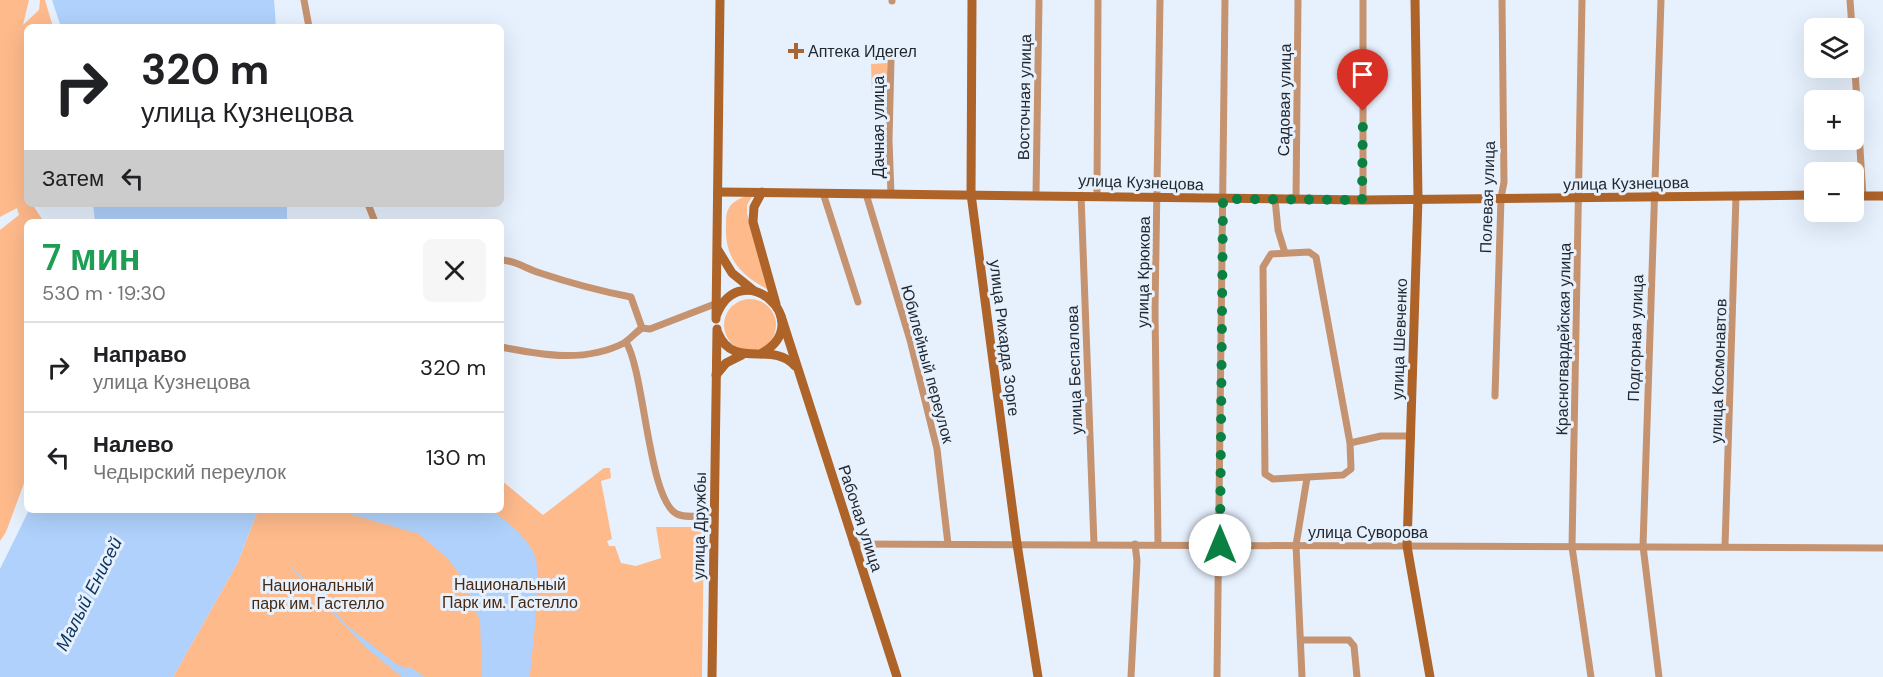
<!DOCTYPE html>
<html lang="ru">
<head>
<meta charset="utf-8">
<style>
  :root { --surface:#fff; --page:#f6f6f6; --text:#202124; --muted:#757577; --line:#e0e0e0 }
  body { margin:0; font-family:"DM Sans",sans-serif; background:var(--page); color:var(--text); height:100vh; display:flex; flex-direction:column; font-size:22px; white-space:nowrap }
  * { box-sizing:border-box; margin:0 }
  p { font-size:20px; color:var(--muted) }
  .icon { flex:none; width:33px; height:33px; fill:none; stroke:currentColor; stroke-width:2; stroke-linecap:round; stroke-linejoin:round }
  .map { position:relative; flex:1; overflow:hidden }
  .sheet { position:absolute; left:24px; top:219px; width:480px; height:294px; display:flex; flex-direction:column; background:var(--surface); border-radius:9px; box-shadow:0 6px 24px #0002 }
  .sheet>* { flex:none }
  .top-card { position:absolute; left:24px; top:24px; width:480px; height:183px; border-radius:9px; box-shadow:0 6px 24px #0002; background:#fff; color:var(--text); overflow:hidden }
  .fabs { position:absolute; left:1804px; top:18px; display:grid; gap:12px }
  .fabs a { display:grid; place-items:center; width:60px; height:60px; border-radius:9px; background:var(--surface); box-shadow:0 6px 24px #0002; font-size:30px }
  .pin { position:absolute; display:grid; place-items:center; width:51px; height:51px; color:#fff; margin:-62px -26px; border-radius:50% 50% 50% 0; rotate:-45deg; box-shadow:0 0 6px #0007 }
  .pin .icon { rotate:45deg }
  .me { position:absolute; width:66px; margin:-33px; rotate:0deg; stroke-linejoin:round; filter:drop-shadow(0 0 4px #0008) }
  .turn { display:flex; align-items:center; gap:21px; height:126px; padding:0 18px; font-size:27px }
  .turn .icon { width:78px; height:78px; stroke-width:2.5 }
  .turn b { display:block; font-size:42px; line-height:51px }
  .then { display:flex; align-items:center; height:57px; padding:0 18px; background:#0003; gap:12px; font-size:22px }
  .round { display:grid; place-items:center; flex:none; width:63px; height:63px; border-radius:9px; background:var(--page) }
  .head { display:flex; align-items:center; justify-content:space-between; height:102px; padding:0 18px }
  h1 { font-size:36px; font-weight:600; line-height:45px; color:#1e9e55 }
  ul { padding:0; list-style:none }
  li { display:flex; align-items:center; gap:18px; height:90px; padding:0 18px; border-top:2px solid var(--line) }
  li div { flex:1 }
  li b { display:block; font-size:22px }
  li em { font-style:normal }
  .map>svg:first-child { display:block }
  .green { fill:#feba8b }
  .water { fill:#afd1fb }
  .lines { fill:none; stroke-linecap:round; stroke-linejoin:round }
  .street { stroke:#c69370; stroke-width:7 }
  .secondary { stroke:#ae6329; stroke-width:9 }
  .route { stroke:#0b8043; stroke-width:10; stroke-dasharray:0 18 }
  .poi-dot { fill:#a86533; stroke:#e7f1fe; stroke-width:2 }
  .labels { text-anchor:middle; stroke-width:6; stroke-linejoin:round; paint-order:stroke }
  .poi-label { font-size:16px; fill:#222830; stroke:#e7f1fe; text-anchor:start }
  .street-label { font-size:16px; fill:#222830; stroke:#e7f1fe }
  .park-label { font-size:16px; fill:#482912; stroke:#e7f1fe }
  .water-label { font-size:18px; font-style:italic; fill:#0e3560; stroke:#e7f1fe }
</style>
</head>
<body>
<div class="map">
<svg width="1883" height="677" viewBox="0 0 1883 677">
  <rect width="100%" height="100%" fill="#e7f1fe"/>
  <g class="green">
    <path d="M 0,0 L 29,0 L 23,25 L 39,10 L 40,0 L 45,0 L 53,27 L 27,27 L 27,204 L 32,204 L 44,222 L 27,222 L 27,475 L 6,532 L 0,541 L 0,230 L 19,215 L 17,208 L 0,217 Z"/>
    <path d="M 887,63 L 889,95 L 872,96 L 871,64 Z"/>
    <path d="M 754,193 L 747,205 L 747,213 L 769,290 C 741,276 724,258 726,225 C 726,216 726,209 733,203 C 739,198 747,196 754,193 Z"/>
    <circle cx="750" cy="325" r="26"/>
    <path d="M 604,468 L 610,468 L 611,478 L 601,481 L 612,539 L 607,541 L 609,546 L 615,546 L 621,563 L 636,566 L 661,558 L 656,527 L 704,527 L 702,677 L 173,677 L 238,562 L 258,510 L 501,510 L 501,480 L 543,515 Z"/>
  </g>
  <g class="water">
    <path d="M 52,0 L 274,0 L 276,27 L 61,27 Z"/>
    <path d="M 93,204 L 287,204 L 287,222 L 95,222 Z"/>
    <path d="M 29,510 L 258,510 L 238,562 L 173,677 L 0,677 L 0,569 Z"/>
    <path d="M 336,510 L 490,510 C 507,520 528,538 535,556 C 542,578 532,650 530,677 L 482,677 L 480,621 L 461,576 L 447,558 L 419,534 Z"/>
    <path d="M 286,563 L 320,592 L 346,625 L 395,663 L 404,668 L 410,667 L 425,677 L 402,677 L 364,646 Z"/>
  </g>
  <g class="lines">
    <g class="street">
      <path d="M 304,0 L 309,27"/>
      <path d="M 892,0 L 892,1"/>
      <path d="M 1582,0 L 1572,547 L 1591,677"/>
      <path d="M 1850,0 L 1852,28"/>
      <path d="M 1854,55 L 1863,196"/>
      <path d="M 891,60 L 889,140 L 891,194"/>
      <path d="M 823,193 L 858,302"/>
      <path d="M 866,194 L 910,340 L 937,449 L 948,544"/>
      <path d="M 1036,195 L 1039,0"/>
      <path d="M 1081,195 L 1094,544"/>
      <path d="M 1097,195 L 1098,0"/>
      <path d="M 1275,199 L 1278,230 L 1285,253"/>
      <path d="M 1296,200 L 1298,0"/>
      <path d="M 1363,200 L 1363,0"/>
      <path d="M 368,204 L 375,222"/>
      <path d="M 501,260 C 514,260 527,269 540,273 C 570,283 600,291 631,297 L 642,328"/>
      <path d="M 642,328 L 650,329 L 720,302"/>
      <path d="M 626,342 C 645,373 648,500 677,514 C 687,519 703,515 714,515"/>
      <path d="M 501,347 C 542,355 585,363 624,343 C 630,339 636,332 642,328"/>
      <path d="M 1495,396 L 1501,198 L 1504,182 L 1502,0"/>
      <path d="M 1350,443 L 1351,469 L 1343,475 L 1273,479 L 1265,474 L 1263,267 L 1271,254 L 1309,252 L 1316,257 L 1350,443 L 1381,436 L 1411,436"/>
      <path d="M 853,544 L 1883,548"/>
      <path d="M 1158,544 L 1155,309 L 1160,0"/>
      <path d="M 1725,546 L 1736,196"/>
      <path d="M 1301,640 L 1349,640 L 1354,646 L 1357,677"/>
      <path d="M 1131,677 L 1137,561 L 1135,544"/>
      <path d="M 1217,677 L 1225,0"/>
      <path d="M 1302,677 L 1296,545 L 1307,478"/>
      <path d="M 1659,677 L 1643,546 L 1661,0"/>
    </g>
    <g class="secondary">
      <path d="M 972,0 L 971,194 L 1017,544 L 1038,677"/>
      <path d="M 1415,0 L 1418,198 L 1407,546 L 1430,677"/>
      <path d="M 718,192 L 1363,200 L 1815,195"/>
      <path d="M 762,192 L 754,207 L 753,222 L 776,304"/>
      <path d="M 1854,196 L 1883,196"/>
      <path d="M 718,250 L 732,273 L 753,290"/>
      <path d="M 717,314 C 741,255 818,321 762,353"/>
      <path d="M 781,316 L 897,677"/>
      <path d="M 716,319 L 720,0"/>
      <path d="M 718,333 C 734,371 772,340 795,366"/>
      <path d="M 716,375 L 726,363 L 742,355"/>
      <path d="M 712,677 L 717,329"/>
    </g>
  </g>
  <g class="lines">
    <path class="route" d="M 1220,545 L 1223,199 L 1362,200 L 1363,111"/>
  </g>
  <path class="poi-dot" d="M793 42h6v6h6v6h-6v6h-6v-6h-6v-6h6z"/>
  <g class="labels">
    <g class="poi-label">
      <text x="808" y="57">Аптека Идегел</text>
    </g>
    <g class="street-label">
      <text transform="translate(1024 97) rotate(-89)" y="6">Восточная улица</text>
      <text transform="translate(1284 100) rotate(-89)" y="6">Садовая улица</text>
      <text transform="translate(878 127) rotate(-90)" y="6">Дачная улица</text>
      <text transform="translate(1141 182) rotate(2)" y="6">улица Кузнецова</text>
      <text transform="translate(1626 183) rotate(-1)" y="6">улица Кузнецова</text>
      <text transform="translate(1487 197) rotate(-88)" y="6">Полевая улица</text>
      <text transform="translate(1143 272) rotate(-89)" y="6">улица Крюкова</text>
      <text transform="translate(1005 338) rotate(83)" y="6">улица Рихарда Зорге</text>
      <text transform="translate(1635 338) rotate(-88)" y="6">Подгорная улица</text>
      <text transform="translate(1399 339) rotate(-88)" y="6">улица Шевченко</text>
      <text transform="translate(1563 339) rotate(-89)" y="6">Красногвардейская улица</text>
      <text transform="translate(928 364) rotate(75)" y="6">Юбилейный переулок</text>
      <text transform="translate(1074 370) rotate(-92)" y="6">улица Беспалова</text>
      <text transform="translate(1718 371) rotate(-88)" y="6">улица Космонавтов</text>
      <text transform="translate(861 518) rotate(72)" y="6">Рабочая улица</text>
      <text transform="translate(699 526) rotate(-89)" y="6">улица Дружбы</text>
      <text x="1368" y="538">улица Суворова</text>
    </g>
    <g class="park-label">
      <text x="510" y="590">Национальный<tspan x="510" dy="18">Парк им. Гастелло</tspan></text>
      <text x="318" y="591">Национальный<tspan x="318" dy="18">парк им. Гастелло</tspan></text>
    </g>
    <g class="water-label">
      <text transform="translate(89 594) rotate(-63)" y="6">Малый Енисей</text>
    </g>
  </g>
</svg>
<div class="fabs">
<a><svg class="icon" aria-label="layers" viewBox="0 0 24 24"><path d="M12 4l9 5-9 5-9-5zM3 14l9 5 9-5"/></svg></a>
<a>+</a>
<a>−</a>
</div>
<div class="pin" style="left:1363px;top:111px;background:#d93025"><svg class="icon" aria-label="arrive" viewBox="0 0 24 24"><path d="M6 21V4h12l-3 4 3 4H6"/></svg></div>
<svg class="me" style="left:1220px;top:545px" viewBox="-20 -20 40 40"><circle r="19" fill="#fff"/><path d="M0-13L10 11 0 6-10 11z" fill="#0b8043"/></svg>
<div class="top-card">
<div class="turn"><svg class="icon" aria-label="right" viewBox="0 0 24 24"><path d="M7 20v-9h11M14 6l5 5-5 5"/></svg><div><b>320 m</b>улица Кузнецова</div></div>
<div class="then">Затем<svg class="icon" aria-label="left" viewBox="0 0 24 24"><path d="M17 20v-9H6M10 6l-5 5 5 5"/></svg></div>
</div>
<section class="sheet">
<div class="head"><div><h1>7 мин</h1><p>530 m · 19:30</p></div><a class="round"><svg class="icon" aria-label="close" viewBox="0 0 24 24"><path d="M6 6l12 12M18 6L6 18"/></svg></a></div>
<ul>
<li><svg class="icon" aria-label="right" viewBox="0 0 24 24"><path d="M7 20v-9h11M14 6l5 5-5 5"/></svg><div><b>Направо</b><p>улица Кузнецова</p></div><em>320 m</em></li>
<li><svg class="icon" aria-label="left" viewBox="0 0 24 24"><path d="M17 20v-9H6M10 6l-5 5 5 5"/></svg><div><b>Налево</b><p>Чедырский переулок</p></div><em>130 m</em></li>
</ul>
</section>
</div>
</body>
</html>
